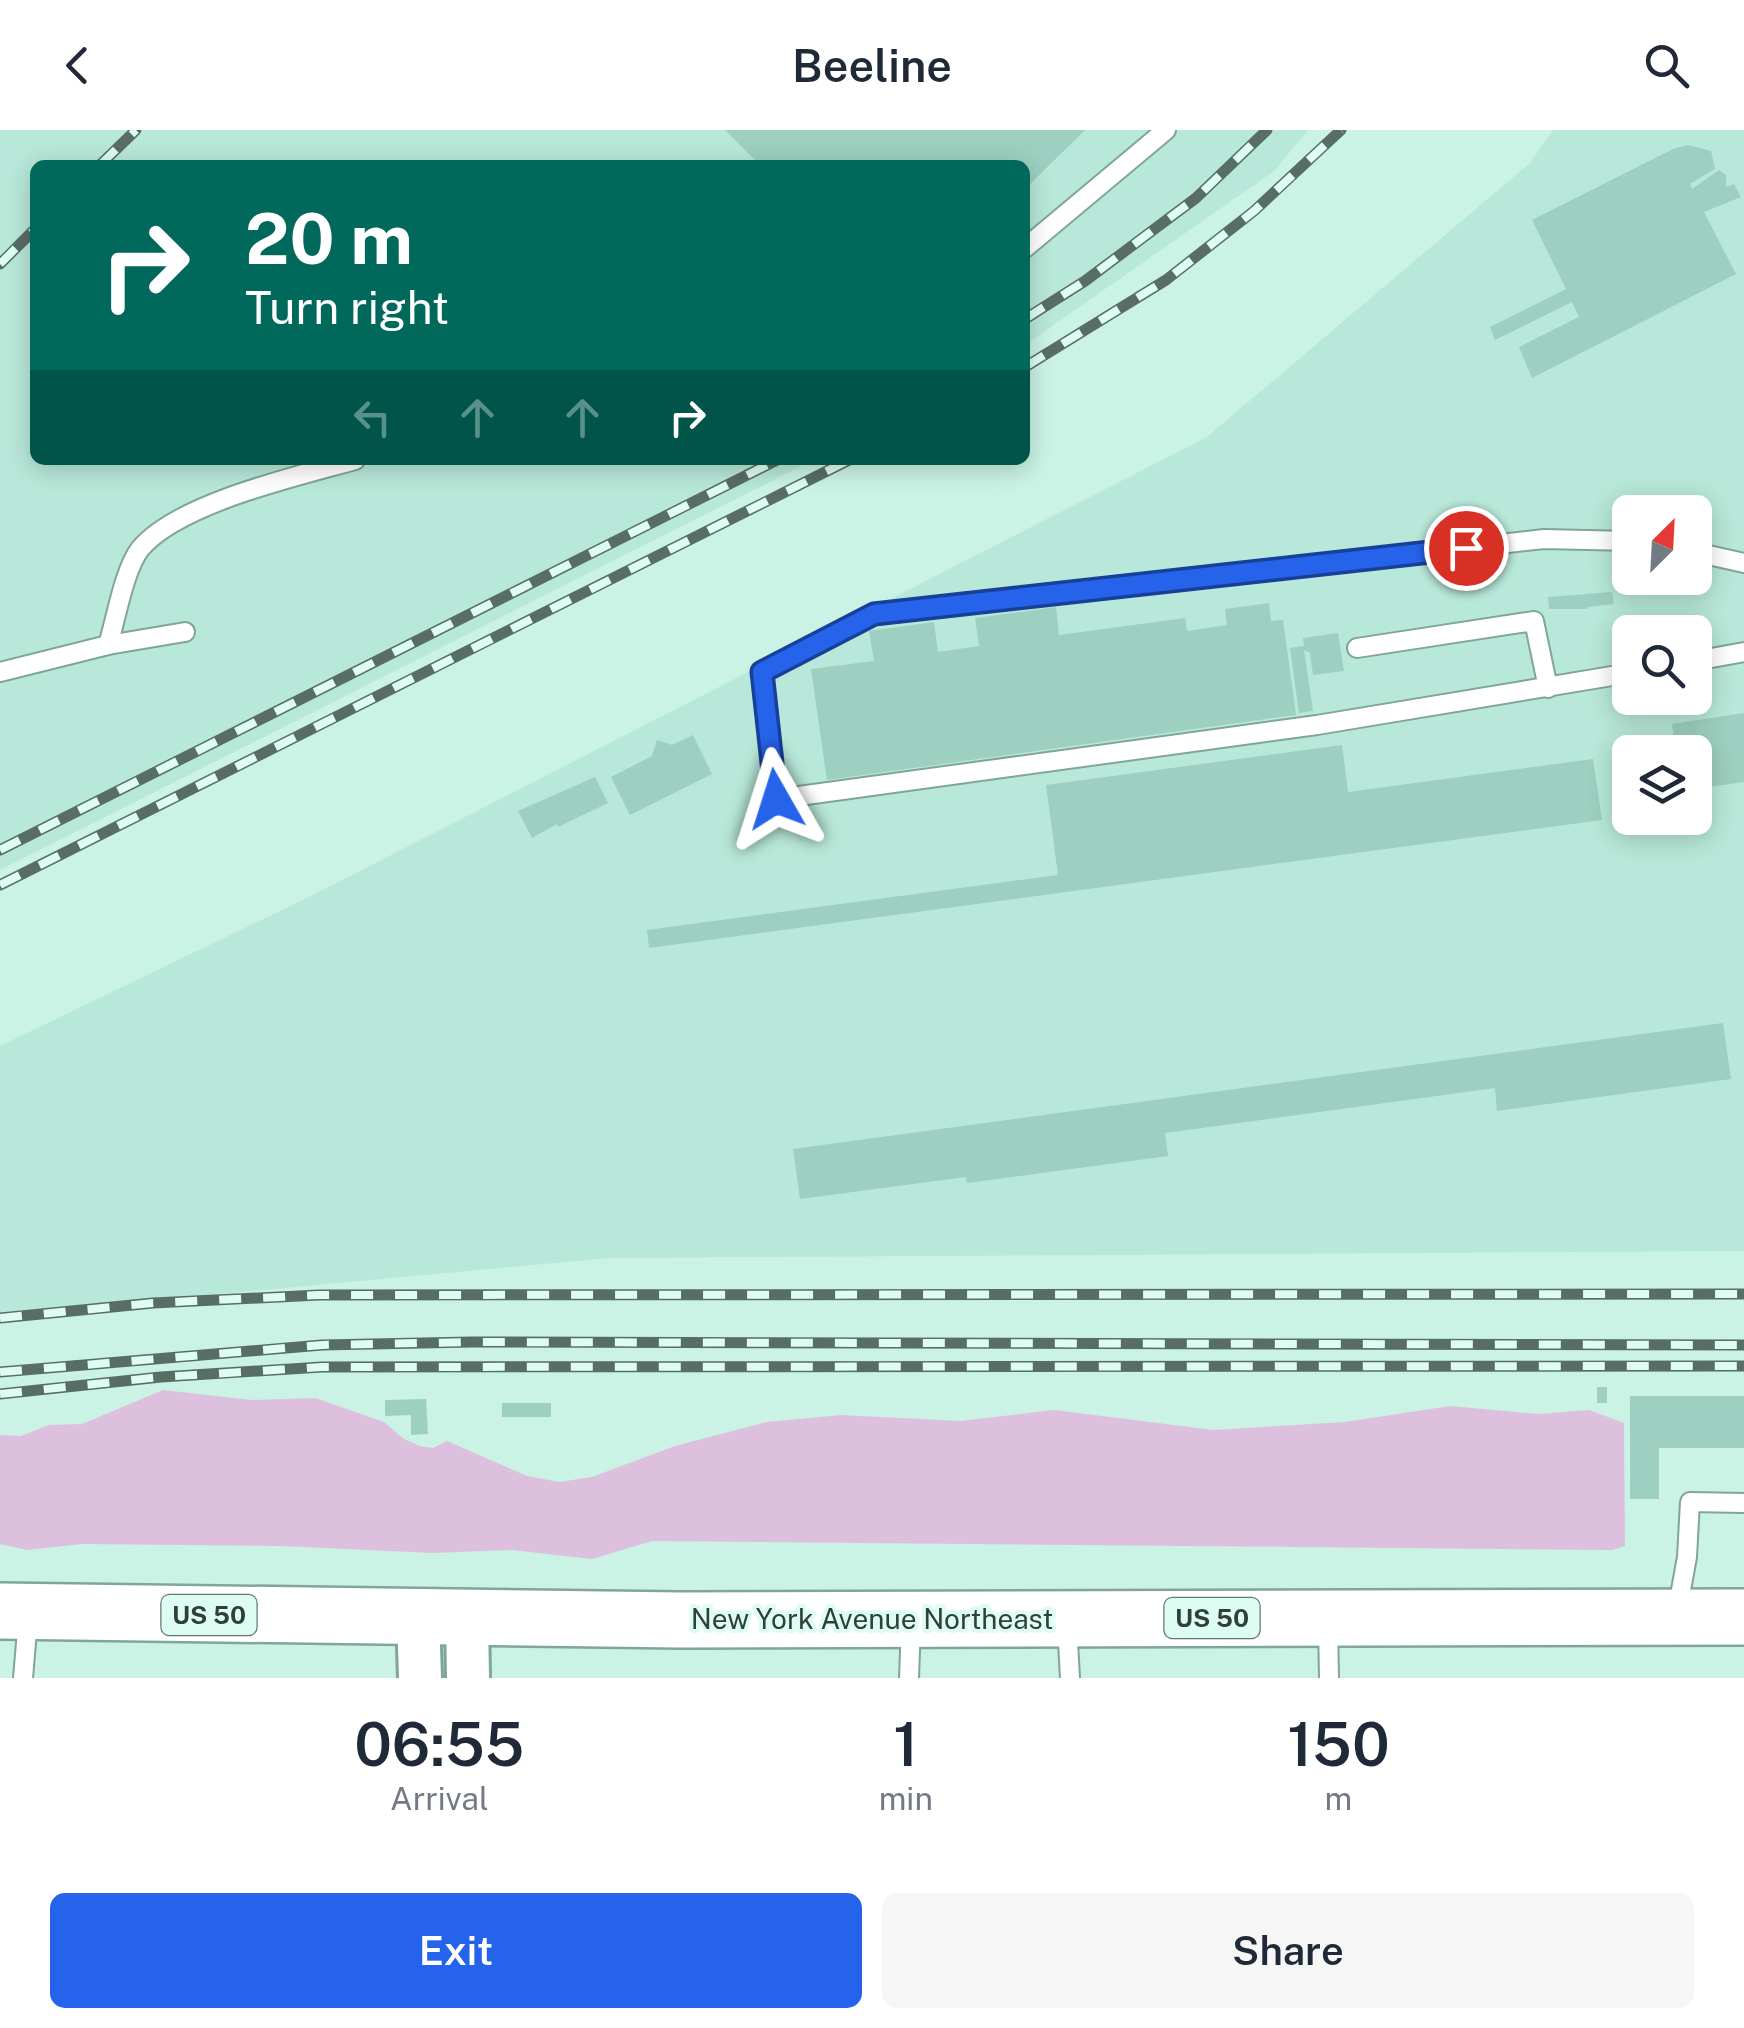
<!DOCTYPE html>
<html lang="en">
<head>
<meta charset="utf-8">
<style>
  :root { --surface:#fff; --page:#f6f6f7; --text:#1f2937; --muted:#747a83; --accent:#2563eb }
  body { margin:0; font-family:"Public Sans",sans-serif; background:var(--page); color:var(--text); height:100vh; display:flex; flex-direction:column; font-size:38px; white-space:nowrap }
  * { box-sizing:border-box; margin:0 }
  p { font-size:32px; color:var(--muted) }
  .icon { flex:none; width:55px; height:55px; fill:none; stroke:currentColor; stroke-width:2; stroke-linecap:round; stroke-linejoin:round }
  .map { position:relative; height:1548px; overflow:hidden }
  .sheet { display:flex; flex-direction:column; background:var(--surface); flex:1 }
  .sheet>* { flex:none }
  .guide { position:absolute; left:30px; top:30px; width:1000px; height:305px; border-radius:15px; box-shadow:0 5px 25px #0003; background:#00695c; color:#fff; overflow:hidden }
  .needle { width:65px; rotate:24deg }
  .fabs { position:absolute; left:1612px; top:365px; display:grid; gap:20px }
  .fabs a { display:grid; place-items:center; width:100px; height:100px; border-radius:15px; background:var(--surface); box-shadow:0 5px 25px #0003; font-size:50px }
  .pin { position:absolute; display:grid; place-items:center; width:85px; height:85px; color:#fff; margin:-42px; border:5px solid #fff; border-radius:50%; box-shadow:0 2px 10px #0007 }
  .me { position:absolute; width:110px; margin:-55px; rotate:354deg; stroke-linejoin:round; filter:drop-shadow(0 0 8px #0008) }
  .turn { display:flex; align-items:center; gap:35px; height:210px; padding:0 50px; font-size:45px }
  .turn .icon { width:130px; height:130px; stroke-width:2.5 }
  .turn b { display:block; font-size:70px; line-height:85px }
  .lanes { display:flex; align-items:center; height:95px; padding:0 50px; background:#0003; justify-content:center; gap:50px; direction:ltr }
  .lanes .off { opacity:.35 }
  .eta { display:flex; justify-content:space-evenly; align-items:center; height:170px; text-align:center }
  .eta b { font-size:60px; font-weight:600; line-height:70px }
  .cta { display:flex; gap:20px; margin-top:auto; padding:20px 50px }
  .cta a { flex:1; height:115px; border-radius:15px; background:var(--accent); color:#fff; font-size:40px; font-weight:600; line-height:115px; text-align:center }
  .cta a+a { background:var(--page); color:var(--text) }
  header { display:flex; justify-content:space-between; align-items:center; height:130px; padding:0 50px; background:var(--surface); font-size:45px; font-weight:600 }
  .map>svg:first-child { display:block }
  .built { fill:#b8e8d9; fill-rule:evenodd }
  .green { fill:#dcc0dd }
  .building { fill:#9dd0c0 }
  .lines { fill:none; stroke-linecap:round; stroke-linejoin:round }
  .service-casing { stroke:#80a599; stroke-width:22 }
  .tertiary-casing { stroke:#80a599; stroke-width:48 }
  .trunk-casing { stroke:#80a599; stroke-width:60 }
  .service { stroke:#fff; stroke-width:18 }
  .tertiary { stroke:#fff; stroke-width:42 }
  .trunk { stroke:#fff; stroke-width:55 }
  .rail-casing { stroke:#586d66; stroke-width:11 }
  .rail { stroke:#defdf2; stroke-width:8; stroke-dasharray:22; stroke-linecap:butt }
  .route-casing { stroke:#184099; stroke-width:25 }
  .route { stroke:#2563eb; stroke-width:18 }
  .labels { text-anchor:middle; stroke-width:8; stroke-linejoin:round; paint-order:stroke }
  .shield { fill:#defdf2; stroke:#647871; stroke-width:2.5 }
  .shield-label { font-size:25px; font-weight:bold; fill:#303f3a }
  .street-label { font-size:28px; fill:#303f3a; stroke:#defdf2 }
</style>
</head>
<body>
<header><svg class="icon" aria-label="back" viewBox="0 0 24 24"><path d="M15 5l-7 7 7 7"/></svg>Beeline<svg class="icon" aria-label="search" viewBox="0 0 24 24"><circle cx="10" cy="10" r="6"/><path d="M15 15l6 6"/></svg></header>
<div class="map">
<svg width="1744" height="1548" viewBox="0 0 1744 1548">
  <rect width="100%" height="100%" fill="#caf2e5"/>
  <g class="built">
    <path d="M 0,0 L 1308,0 L 1274,41 L 1025,215 L 1025,35 L 35,35 L 35,330 L 813,330 L 0,740 Z"/>
    <path d="M 1553,0 L 1744,0 L 1744,1121 L 609,1128 L 0,1184 L 0,916 L 311,766 L 1207,307 L 1530,33 ZM 1630,382 L 1695,382 L 1695,448 L 1630,448 ZM 1630,502 L 1695,502 L 1695,568 L 1630,568 ZM 1630,622 L 1695,622 L 1695,688 L 1630,688 Z"/>
  </g>
  <path class="green" d="M 163,1260 L 252,1270 L 315,1268 L 384,1292 L 404,1309 L 420,1316 L 433,1318 L 447,1311 L 527,1346 L 559,1352 L 592,1347 L 675,1316 L 767,1292 L 841,1285 L 961,1291 L 1054,1280 L 1213,1300 L 1345,1292 L 1450,1276 L 1538,1284 L 1589,1280 L 1624,1293 L 1625,1416 L 1612,1420 L 652,1411 L 592,1429 L 512,1420 L 432,1423 L 282,1416 L 82,1414 L 27,1420 L 0,1414 L 0,1305 L 21,1306 L 49,1295 L 82,1294 Z"/>
  <g class="building">
    <path d="M 725,0 L 1085,0 L 1025,59 L 1025,35 L 760,35 Z"/>
    <path d="M 1688,15 L 1711,21 L 1715,39 L 1690,54 L 1692,59 L 1719,40 L 1726,45 L 1726,57 L 1734,54 L 1741,67 L 1704,82 L 1736,144 L 1532,248 L 1519,217 L 1579,187 L 1572,172 L 1495,210 L 1490,197 L 1566,159 L 1532,90 L 1673,19 Z"/>
    <path d="M 1612,462 L 1614,474 L 1587,477 L 1587,479 L 1549,479 L 1548,467 Z"/>
    <path d="M 1269,473 L 1271,491 L 1283,490 L 1296,585 L 827,650 L 811,539 L 874,531 L 869,501 L 934,492 L 938,522 L 979,516 L 975,488 L 1056,477 L 1059,505 L 1185,488 L 1187,501 L 1227,495 L 1225,479 Z"/>
    <path d="M 1338,503 L 1344,541 L 1313,545 L 1310,523 L 1304,520 L 1313,581 L 1299,583 L 1290,518 L 1304,516 L 1303,508 Z"/>
    <path d="M 1744,583 L 1744,652 L 1695,659 L 1695,622 L 1676,622 L 1672,594 Z"/>
    <path d="M 693,605 L 712,644 L 630,685 L 611,647 L 652,626 L 657,610 L 672,615 Z"/>
    <path d="M 1342,615 L 1348,662 L 1593,629 L 1602,690 L 649,818 L 647,800 L 1058,745 L 1046,655 Z"/>
    <path d="M 595,647 L 608,673 L 558,697 L 557,694 L 532,708 L 518,681 Z"/>
    <path d="M 1723,893 L 1731,949 L 1497,981 L 1495,958 L 1165,1003 L 1168,1026 L 967,1053 L 966,1047 L 800,1069 L 793,1019 Z"/>
    <rect x="1597" y="1257" width="10" height="16"/>
    <path d="M 1630,1266 L 1744,1266 L 1744,1318 L 1659,1318 L 1659,1369 L 1630,1369 Z"/>
    <path d="M 426,1269 L 428,1304 L 411,1305 L 411,1285 L 385,1286 L 385,1270 Z"/>
    <rect x="502" y="1273" width="49" height="14"/>
  </g>
  <g class="lines">
    <defs>
      <g id="service">
        <path d="M 1025,118 L 1166,0"/>
        <path d="M 1630,411 L 1544,409 L 874,485 L 762,542 L 777,669 L 1317,595 L 1630,543"/>
        <path d="M 1695,422 L 1744,433"/>
        <path d="M 108,515 C 116,489 124,440 140,419 C 178,373 298,346 355,330"/>
        <path d="M 1357,518 L 1534,491 L 1548,558"/>
        <path d="M 1695,531 L 1744,522"/>
        <path d="M 0,542 L 108,515 L 185,502"/>
        <path d="M 1677,1482 L 1687,1427 L 1690,1372 L 1744,1373"/>
        <path d="M 1067,1494 L 1070,1548"/>
        <path d="M 1328,1494 L 1329,1548"/>
        <path d="M 23,1548 L 28,1489"/>
        <path d="M 909,1548 L 911,1494"/>
      </g>
      <g id="tertiary">
        <path d="M 418,1486 L 420,1548"/>
        <path d="M 467,1488 L 468,1548"/>
      </g>
      <path id="trunk" d="M 0,1481 L 680,1490 L 1744,1487"/>
    </defs>
    <use href="#service" class="service-casing"/>
    <use href="#tertiary" class="tertiary-casing"/>
    <use href="#trunk" class="trunk-casing"/>
    <use href="#service" class="service"/>
    <use href="#tertiary" class="tertiary"/>
    <use href="#trunk" class="trunk"/>
    <defs>
      <g id="rail">
        <path d="M 100,35 L 136,0"/>
        <path d="M 0,134 L 35,99"/>
        <path d="M 1025,189 L 1085,151 L 1196,68 L 1267,0"/>
        <path d="M 1025,237 L 1166,150 L 1254,81 L 1341,0"/>
        <path d="M 0,720 L 777,330"/>
        <path d="M 0,755 L 849,330"/>
        <path d="M 0,1188 L 153,1173 L 319,1165 L 1744,1164"/>
        <path d="M 0,1242 L 322,1215 L 472,1212 L 1744,1215"/>
        <path d="M 0,1264 L 161,1247 L 322,1237 L 1744,1236"/>
      </g>
    </defs>
    <use href="#rail" class="rail-casing"/>
    <use href="#rail" class="rail"/>
  </g>
  <g class="lines">
    <defs>
      <path id="route" d="M 776,669 L 762,542 L 874,484 L 1466,418"/>
    </defs>
    <use href="#route" class="route-casing"/>
    <use href="#route" class="route"/>
  </g>
  <g class="labels">
    <g class="shield">
      <rect x="161.5" y="1465" width="95" height="40" rx="8"/>
      <rect x="1164.5" y="1468" width="95" height="40" rx="8"/>
    </g>
    <g class="shield-label">
      <text x="209" y="1494">US 50</text>
      <text x="1212" y="1497">US 50</text>
    </g>
    <g class="street-label">
      <text x="872" y="1499">New York Avenue Northeast</text>
    </g>
  </g>
</svg>
<div class="fabs">
<a><svg class="needle" viewBox="-14 -14 28 28"><path d="M0-13l5 13h-10z" fill="#e53935"/><path d="M0 13l5-13h-10z" fill="#747a83"/></svg></a>
<a><svg class="icon" aria-label="search" viewBox="0 0 24 24"><circle cx="10" cy="10" r="6"/><path d="M15 15l6 6"/></svg></a>
<a><svg class="icon" aria-label="layers" viewBox="0 0 24 24"><path d="M12 4l9 5-9 5-9-5zM3 14l9 5 9-5"/></svg></a>
</div>
<div class="pin" style="left:1466px;top:418px;background:#d93025"><svg class="icon" aria-label="arrive" viewBox="0 0 24 24"><path d="M6 21V4h12l-3 4 3 4H6"/></svg></div>
<svg class="me" style="left:776px;top:669px" viewBox="-20 -20 40 40"><path d="M0-17L14 15 0 8-14 15z" fill="#2563eb" stroke="#fff" stroke-width="4"/></svg>
<div class="guide">
<div class="turn"><svg class="icon" aria-label="right" viewBox="0 0 24 24"><path d="M7 20v-9h11M14 6l5 5-5 5"/></svg><div><b>20 m</b>Turn right</div></div>
<div class="lanes"><svg class="icon off" aria-label="left" viewBox="0 0 24 24"><path d="M17 20v-9H6M10 6l-5 5 5 5"/></svg><svg class="icon off" aria-label="ahead" viewBox="0 0 24 24"><path d="M12 20V5M6 11l6-6 6 6"/></svg><svg class="icon off" aria-label="ahead" viewBox="0 0 24 24"><path d="M12 20V5M6 11l6-6 6 6"/></svg><svg class="icon" aria-label="right" viewBox="0 0 24 24"><path d="M7 20v-9h11M14 6l5 5-5 5"/></svg></div>
</div>
</div>
<section class="sheet">
<div class="eta">
<div><b>06:55</b><p>Arrival</p></div>
<div><b>1</b><p>min</p></div>
<div><b>150</b><p>m</p></div>
</div>
<div class="cta"><a>Exit</a><a>Share</a></div>
</section>
</body>
</html>
